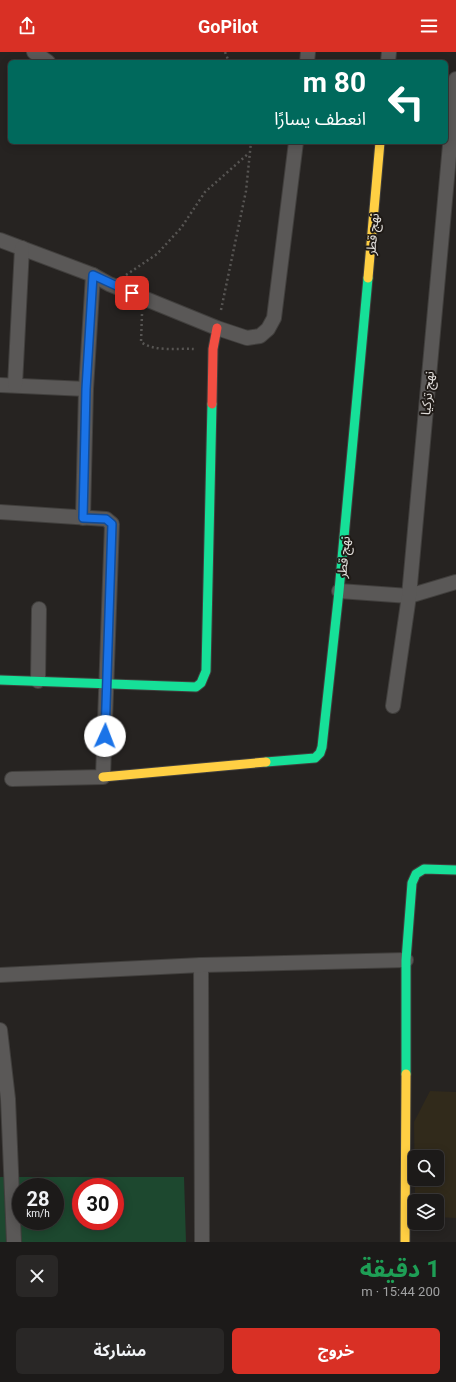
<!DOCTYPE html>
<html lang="ar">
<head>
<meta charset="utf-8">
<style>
  :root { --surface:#1c1a19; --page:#292726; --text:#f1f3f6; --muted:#a0a1a2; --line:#3a3838; --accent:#d93025 }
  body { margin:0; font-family:Roboto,"Noto Sans Arabic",sans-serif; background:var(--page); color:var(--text); direction:rtl; height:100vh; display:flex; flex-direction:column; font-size:15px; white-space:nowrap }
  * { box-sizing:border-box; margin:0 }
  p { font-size:13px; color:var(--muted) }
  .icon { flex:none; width:22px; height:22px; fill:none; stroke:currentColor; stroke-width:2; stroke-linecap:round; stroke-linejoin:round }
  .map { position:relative; height:1190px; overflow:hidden; direction:ltr }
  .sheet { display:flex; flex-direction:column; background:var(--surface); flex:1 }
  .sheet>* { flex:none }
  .guide { position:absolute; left:8px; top:8px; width:440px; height:84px; border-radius:6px; box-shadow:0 2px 10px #0003,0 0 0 1px var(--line); direction:rtl; background:#00695c; color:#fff; overflow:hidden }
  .fabs { position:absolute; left:408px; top:1098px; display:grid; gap:8px }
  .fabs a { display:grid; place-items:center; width:36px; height:36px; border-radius:6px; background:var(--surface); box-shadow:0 2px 10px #0003,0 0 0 1px var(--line); font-size:20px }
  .speed { position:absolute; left:12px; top:1126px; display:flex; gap:8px; font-size:20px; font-weight:700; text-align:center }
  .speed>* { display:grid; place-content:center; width:52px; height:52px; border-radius:50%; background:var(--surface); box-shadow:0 2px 10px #0003,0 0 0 1px var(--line); line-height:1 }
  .speed small { font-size:10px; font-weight:400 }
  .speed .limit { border:6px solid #d22; background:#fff; color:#111 }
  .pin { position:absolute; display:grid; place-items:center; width:34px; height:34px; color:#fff; margin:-17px; border-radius:8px; box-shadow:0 2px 6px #0006 }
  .me { position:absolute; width:44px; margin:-22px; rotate:2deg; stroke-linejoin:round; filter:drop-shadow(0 0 3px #0008) }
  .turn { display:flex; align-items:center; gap:14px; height:84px; padding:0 16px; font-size:18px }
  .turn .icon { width:52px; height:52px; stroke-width:2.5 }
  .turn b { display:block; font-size:28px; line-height:34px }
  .round { display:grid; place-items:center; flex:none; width:42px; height:42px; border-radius:6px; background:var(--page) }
  .headline { display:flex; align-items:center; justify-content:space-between; height:68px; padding:0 16px }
  h1 { font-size:24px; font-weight:700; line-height:30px; color:#1e9e55 }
  .action { display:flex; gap:8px; margin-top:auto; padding:8px 16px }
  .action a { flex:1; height:46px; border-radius:6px; background:var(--accent); color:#fff; font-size:16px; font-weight:700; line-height:46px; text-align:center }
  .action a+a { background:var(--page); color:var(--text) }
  header { display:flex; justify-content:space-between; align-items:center; height:52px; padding:0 16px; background:var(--accent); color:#fff; font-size:18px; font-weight:700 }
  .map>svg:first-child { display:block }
  .industrial { fill:#312a1b; fill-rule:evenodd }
  .green { fill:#1d482f; fill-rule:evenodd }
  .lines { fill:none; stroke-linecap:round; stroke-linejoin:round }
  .street-casing { stroke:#413f3d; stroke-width:16 }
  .fast-casing { stroke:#413f3d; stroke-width:11 }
  .slow-casing { stroke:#413f3d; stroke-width:11 }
  .jam-casing { stroke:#413f3d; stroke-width:11 }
  .path { stroke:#575553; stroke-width:2.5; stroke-dasharray:2 3; stroke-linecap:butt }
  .street { stroke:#5a5857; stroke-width:14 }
  .fast { stroke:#16e098; stroke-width:9 }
  .slow { stroke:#ffcf43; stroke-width:9 }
  .jam { stroke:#f24e42; stroke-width:9 }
  .route-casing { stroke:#114b97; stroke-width:10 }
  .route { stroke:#1a73e8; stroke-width:7 }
  .labels { text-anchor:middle; stroke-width:4; stroke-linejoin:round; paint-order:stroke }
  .street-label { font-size:13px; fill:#e1dedb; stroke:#1f1a16 }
</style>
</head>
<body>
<header><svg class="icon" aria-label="menu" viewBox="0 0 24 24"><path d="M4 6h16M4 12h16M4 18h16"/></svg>GoPilot<svg class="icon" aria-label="share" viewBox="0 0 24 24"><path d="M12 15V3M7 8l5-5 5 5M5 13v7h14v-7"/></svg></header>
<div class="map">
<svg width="456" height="1190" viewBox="0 0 456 1190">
  <rect width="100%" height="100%" fill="#262321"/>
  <path class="industrial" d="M 430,1039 L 456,1040 L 456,1166 L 437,1165 L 437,1149 L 415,1149 L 414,1070 ZM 415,1105 L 437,1105 L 437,1127 L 415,1127 Z"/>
  <path class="green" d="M 0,1125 L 184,1125 L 186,1190 L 0,1190 ZM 21,1135 L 55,1135 L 55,1169 L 21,1169 ZM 81,1135 L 115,1135 L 115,1169 L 81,1169 Z"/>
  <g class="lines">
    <defs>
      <g id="street">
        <path d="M 34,0 L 48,10"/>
        <path d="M 307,10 L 308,0"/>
        <path d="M 388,10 L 389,0"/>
        <path d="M 0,188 L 93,223 L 109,232 L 217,276 L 247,286 L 260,284 L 268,277 L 274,266 L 296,90"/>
        <path d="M 0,333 L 86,337"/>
        <path d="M 15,333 L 22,196"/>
        <path d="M 0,460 L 106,467 L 112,472 L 103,725 L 12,727"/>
        <path d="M 83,466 L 86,337 L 93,223"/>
        <path d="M 339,539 L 409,544 L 456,530"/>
        <path d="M 38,629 L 39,557"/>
        <path d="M 393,654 L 409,544 L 456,27"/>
        <path d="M 201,913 L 202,1190"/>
        <path d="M 0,923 L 201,913 L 406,908"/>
        <path d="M 0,978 L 8,1047 L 14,1190"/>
      </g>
      <g id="fast">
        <path d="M 0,628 L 196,635 L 201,631 L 206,619 L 212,352"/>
        <path d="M 266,710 L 315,706 L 320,701 L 322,695 L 339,539 L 368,226"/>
        <path d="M 406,1022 L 406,908 L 412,831 L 416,822 L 424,817 L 456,818"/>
      </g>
      <g id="slow">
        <path d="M 368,226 L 380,90"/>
        <path d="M 103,725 L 266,710"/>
        <path d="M 405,1190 L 406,1022"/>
      </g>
      <path id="jam" d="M 212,352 L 213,297 L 217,276"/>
    </defs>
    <use href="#street" class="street-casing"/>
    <use href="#fast" class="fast-casing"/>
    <use href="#slow" class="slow-casing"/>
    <use href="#jam" class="jam-casing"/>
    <g class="path">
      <path d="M 225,0 L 229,10"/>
      <path d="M 126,223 L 157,202 L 181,176 L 205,140 L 249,101"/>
      <path d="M 221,258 L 246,139 L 251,90"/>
      <path d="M 142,262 L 141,290 C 154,300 178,296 194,297"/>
    </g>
    <use href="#street" class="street"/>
    <use href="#fast" class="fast"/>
    <use href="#slow" class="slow"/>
    <use href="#jam" class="jam"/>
  </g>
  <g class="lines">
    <defs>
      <path id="route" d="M 105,684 L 112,472 L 106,467 L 83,466 L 86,337 L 93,223 L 132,241"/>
    </defs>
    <use href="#route" class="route-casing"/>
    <use href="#route" class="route"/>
  </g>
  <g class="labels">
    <g class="street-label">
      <text transform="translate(372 182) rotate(-85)" y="5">نهج قطر</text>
      <text transform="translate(427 341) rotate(-85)" y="5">نهج تركيا</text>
      <text transform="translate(343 505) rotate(-85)" y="5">نهج قطر</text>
    </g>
  </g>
</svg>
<div class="fabs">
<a><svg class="icon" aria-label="search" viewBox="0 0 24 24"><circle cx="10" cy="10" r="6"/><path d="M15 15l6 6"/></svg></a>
<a><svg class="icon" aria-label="layers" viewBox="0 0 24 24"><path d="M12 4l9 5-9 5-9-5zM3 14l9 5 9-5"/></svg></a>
</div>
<div class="speed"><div>28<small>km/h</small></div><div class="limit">30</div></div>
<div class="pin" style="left:132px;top:241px;background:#d93025"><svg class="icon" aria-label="arrive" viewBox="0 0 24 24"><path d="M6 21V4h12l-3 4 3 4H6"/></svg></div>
<svg class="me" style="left:105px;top:684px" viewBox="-20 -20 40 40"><circle r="19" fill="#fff"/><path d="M0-13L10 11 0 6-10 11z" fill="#1a73e8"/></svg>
<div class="guide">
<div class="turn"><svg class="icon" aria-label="left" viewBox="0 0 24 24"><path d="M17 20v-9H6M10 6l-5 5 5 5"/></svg><div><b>80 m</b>انعطف يسارًا</div></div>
</div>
</div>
<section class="sheet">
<div class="headline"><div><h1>1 دقيقة</h1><p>200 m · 15:44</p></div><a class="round"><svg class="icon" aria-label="close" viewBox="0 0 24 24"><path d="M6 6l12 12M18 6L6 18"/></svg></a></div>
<div class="action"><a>خروج</a><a>مشاركة</a></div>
</section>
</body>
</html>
